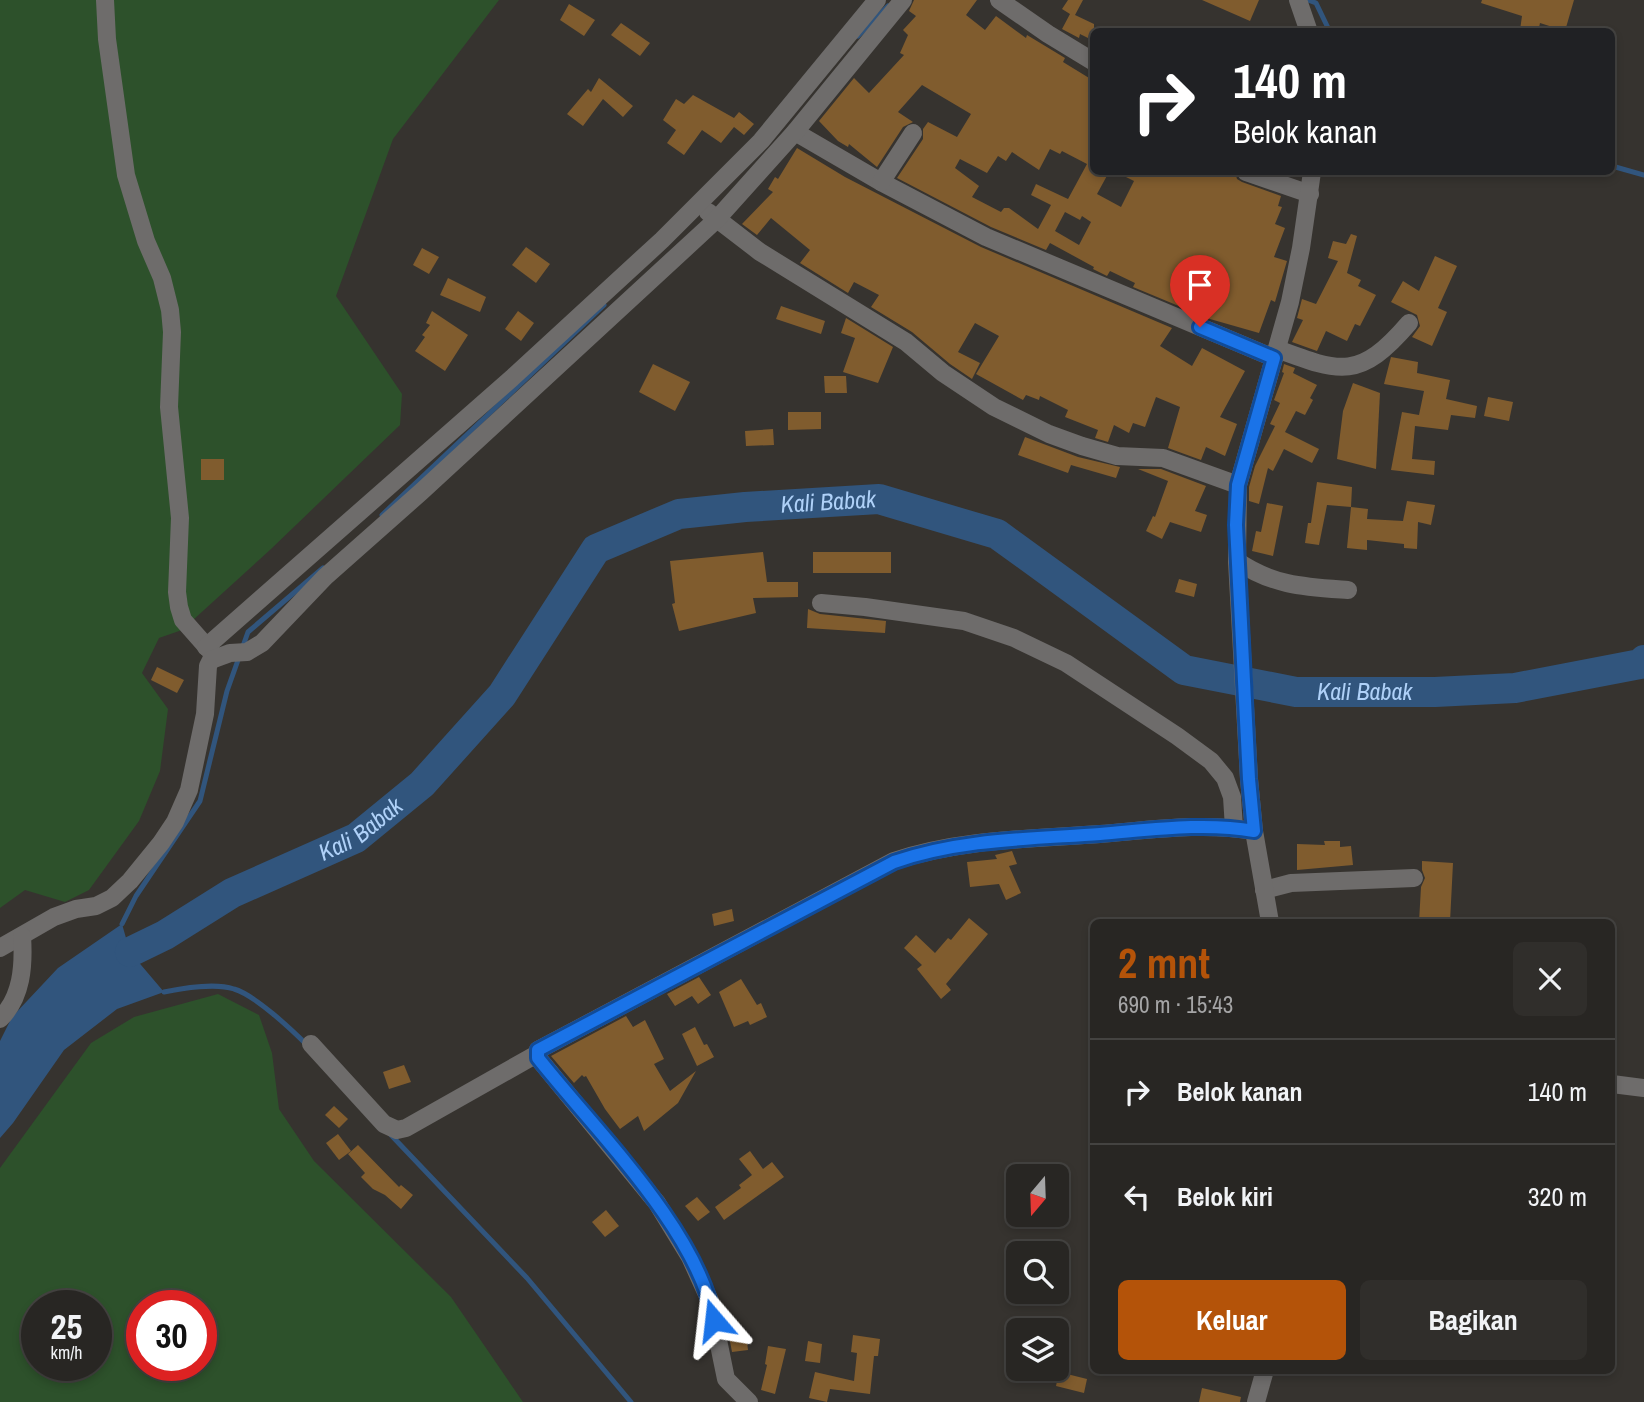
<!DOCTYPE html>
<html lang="id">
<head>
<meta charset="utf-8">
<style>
  :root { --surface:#282623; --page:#302e2b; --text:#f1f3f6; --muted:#a5a5a6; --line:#444341; --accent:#b45309 }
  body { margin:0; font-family:"Archivo Narrow",sans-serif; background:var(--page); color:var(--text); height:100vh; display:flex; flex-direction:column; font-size:26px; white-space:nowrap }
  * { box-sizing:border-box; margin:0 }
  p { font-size:23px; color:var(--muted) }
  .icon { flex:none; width:38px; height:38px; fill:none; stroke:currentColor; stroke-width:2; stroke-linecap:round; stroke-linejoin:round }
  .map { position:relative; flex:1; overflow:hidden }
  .drawer { position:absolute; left:1090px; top:919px; width:525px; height:455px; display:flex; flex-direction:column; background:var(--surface); border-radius:10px; box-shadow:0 4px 10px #0003,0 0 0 2px var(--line) }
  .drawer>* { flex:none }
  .guide { position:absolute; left:1090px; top:28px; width:525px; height:147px; border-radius:10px; box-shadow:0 4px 10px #0003,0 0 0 2px var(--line); background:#202124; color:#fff; overflow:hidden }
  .needle { width:46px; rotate:199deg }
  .tools { position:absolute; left:1006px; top:1164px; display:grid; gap:14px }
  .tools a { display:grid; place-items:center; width:63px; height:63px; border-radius:10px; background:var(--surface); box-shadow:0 4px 10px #0003,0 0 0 2px var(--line); font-size:35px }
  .speed { position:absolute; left:21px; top:1290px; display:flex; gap:14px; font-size:35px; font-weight:700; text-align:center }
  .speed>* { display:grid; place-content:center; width:91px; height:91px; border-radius:50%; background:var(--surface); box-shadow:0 4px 10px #0003,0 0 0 2px var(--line); line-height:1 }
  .speed small { font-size:18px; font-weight:400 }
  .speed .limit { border:10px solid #d22; background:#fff; color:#111 }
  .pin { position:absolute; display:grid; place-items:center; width:60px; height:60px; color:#fff; margin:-72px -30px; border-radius:50% 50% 50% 0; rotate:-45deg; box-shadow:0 0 7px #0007 }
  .pin .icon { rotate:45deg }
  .me { position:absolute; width:77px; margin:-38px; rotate:343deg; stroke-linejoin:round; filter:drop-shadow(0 0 5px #0008) }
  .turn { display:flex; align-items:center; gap:24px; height:147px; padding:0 28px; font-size:32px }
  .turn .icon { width:91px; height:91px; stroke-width:2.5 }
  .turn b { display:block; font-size:49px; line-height:60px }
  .round { display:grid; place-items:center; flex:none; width:74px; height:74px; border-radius:10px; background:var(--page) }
  .summary { display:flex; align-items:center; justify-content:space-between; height:119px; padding:0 28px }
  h1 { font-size:42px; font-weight:700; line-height:52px; color:var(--accent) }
  .cta { display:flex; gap:14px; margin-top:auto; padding:14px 28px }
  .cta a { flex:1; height:80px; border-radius:10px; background:var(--accent); color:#fff; font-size:28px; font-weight:700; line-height:80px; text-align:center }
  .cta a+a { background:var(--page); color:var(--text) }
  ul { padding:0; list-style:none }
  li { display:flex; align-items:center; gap:21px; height:105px; padding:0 28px; border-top:2px solid var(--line) }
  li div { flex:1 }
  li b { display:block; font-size:26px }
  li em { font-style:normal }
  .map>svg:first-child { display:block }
  .green { fill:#2d512b; fill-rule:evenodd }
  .water { fill:#31557d }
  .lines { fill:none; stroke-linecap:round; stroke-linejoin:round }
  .stream { stroke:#31557d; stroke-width:5 }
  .river { stroke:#31557d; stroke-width:30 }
  .building { fill:#805c2e; fill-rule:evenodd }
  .minor { stroke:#6e6c6b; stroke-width:18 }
  .route-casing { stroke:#114b97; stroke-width:18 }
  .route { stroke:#1a73e8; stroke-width:12 }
  .labels { text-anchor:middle; stroke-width:7; stroke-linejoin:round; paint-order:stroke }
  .water-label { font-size:24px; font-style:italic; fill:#afd1f8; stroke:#2c2925 }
</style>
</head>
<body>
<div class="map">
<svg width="1644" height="1402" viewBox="0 0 1644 1402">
  <rect width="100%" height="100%" fill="#36332f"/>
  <g class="green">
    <path d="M 0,0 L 499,0 L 393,139 L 336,296 L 402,394 L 400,425 L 271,549 L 182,630 L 159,638 L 142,673 L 168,709 L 160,771 L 139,821 L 89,890 L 65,902 L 25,890 L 0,908 Z"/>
    <path d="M 218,994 L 259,1015 L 272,1053 L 279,1109 L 314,1161 L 451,1297 L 523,1402 L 0,1402 L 0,1168 L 91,1043 L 134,1017 ZM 37,1306 L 96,1306 L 96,1365 L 37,1365 ZM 142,1306 L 201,1306 L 201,1365 L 142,1365 Z"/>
  </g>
  <path class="water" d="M 122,924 L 130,952 L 164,992 L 117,1009 L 64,1050 L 13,1123 L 0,1138 L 0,1041 L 12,1017 L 58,968 Z"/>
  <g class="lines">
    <g class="stream">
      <path d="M 1308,0 L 1316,3 L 1330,32"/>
      <path d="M 858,36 L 888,6"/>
      <path d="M 1612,166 L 1644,175"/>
      <path d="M 382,515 L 604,305"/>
      <path d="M 122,924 L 136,896 L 200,801 L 227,691 L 248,632 L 323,568"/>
      <path d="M 164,992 C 183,988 216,983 234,989 C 255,995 292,1030 308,1046"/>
      <path d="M 391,1135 L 527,1278 L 631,1402"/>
    </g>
    <path class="river" id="s1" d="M 130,952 L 165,935 L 232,893 L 356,838 L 422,784 L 502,695 L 596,549 L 679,514 L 745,507 L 879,499 L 997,534 L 1184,670 L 1296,692 L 1435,692 L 1515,688 L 1640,664 L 1644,660"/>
  </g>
  <g class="building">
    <path d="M 914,0 L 977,0 L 966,15 L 985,30 L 996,16 L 1026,38 L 1027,35 L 1065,58 L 1063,62 L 1094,81 L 1094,172 L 1109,172 L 1097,194 L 1121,207 L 1134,181 L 1116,172 L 1235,172 L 1237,179 L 1242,182 L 1281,196 L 1278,206 L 1282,207 L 1275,224 L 1285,228 L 1274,257 L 1287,261 L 1275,302 L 1271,300 L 1259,333 L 1210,319 L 1133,287 L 1135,283 L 1110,271 L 1107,276 L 1093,269 L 1094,267 L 1050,243 L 1046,250 L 991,227 L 897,178 L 923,139 L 923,129 L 928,122 L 957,137 L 971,114 L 922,85 L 898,112 L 913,122 L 903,127 L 877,167 L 849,144 L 848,147 L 838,141 L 819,121 L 854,78 L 869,93 L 904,55 L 900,53 L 908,35 L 903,30 L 916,16 L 909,11 ZM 1050,149 L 1060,154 L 1062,151 L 1087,164 L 1068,199 L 1036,184 L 1031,195 L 1051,205 L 1038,229 L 1009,208 L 1004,208 L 1001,212 L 972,197 L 979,186 L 955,168 L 960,159 L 987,173 L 998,156 L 1006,161 L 1012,152 L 1039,170 ZM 1065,212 L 1080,220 L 1082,216 L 1091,222 L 1079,245 L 1055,231 Z"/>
    <path d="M 1068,0 L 1083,0 L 1075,15 L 1094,24 L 1094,41 L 1080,34 L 1079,38 L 1062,29 L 1070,14 L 1062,9 Z"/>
    <path d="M 1202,0 L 1259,0 L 1250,21 Z"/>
    <path d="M 1482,0 L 1574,0 L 1565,31 L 1540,23 L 1538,32 L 1520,30 L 1522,16 L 1481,3 Z"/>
    <path d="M 569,4 L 595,20 L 584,36 L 560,20 Z"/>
    <path d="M 621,23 L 650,43 L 640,56 L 611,35 Z"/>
    <path d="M 599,78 L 633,106 L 623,117 L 603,99 L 583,126 L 567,114 L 588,89 L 591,92 Z"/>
    <path d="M 693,95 L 734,118 L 739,112 L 754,124 L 744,135 L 734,127 L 721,143 L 702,130 L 684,155 L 667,143 L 676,130 L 663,120 L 676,99 L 684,104 Z"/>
    <path d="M 797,148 L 845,177 L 981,247 L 1172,328 L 1160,346 L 1192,366 L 1202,348 L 1245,371 L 1220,417 L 1237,424 L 1225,456 L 1206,447 L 1201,460 L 1168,448 L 1180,407 L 1156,397 L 1145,427 L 1133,423 L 1129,433 L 1114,425 L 1108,442 L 1095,438 L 1098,430 L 1065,417 L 1068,410 L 1040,396 L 1039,400 L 1026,395 L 1023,400 L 976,374 L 999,336 L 975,323 L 958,352 L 980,363 L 972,379 L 950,364 L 912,332 L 871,307 L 879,295 L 854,282 L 848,293 L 800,263 L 810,250 L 771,218 L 757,235 L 742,224 L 773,192 L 768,189 L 775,177 L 778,179 Z"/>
    <path d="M 1351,234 L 1357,236 L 1347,273 L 1361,280 L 1358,286 L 1376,295 L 1360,326 L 1355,324 L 1347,341 L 1326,331 L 1317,351 L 1292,342 L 1303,320 L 1297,318 L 1302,299 L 1316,304 L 1338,261 L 1328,258 L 1333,241 L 1346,244 Z"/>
    <path d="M 526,247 L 550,264 L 536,283 L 512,265 Z"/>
    <path d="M 422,248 L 439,257 L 429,274 L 413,265 Z"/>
    <path d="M 1435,256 L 1457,266 L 1438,308 L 1447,312 L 1432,346 L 1412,337 L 1420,326 L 1417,315 L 1391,302 L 1403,281 L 1419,291 Z"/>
    <path d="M 448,278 L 486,297 L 480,312 L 440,295 Z"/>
    <path d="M 781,306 L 825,321 L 821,334 L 776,319 Z"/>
    <path d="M 432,311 L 468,335 L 445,371 L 415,351 L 425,337 L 422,335 L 430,325 L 426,323 Z"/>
    <path d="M 518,311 L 534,323 L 521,341 L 505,329 Z"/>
    <path d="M 846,318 L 893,347 L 878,383 L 843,372 L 855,338 L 841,333 Z"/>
    <path d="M 1391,357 L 1418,362 L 1417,373 L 1450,380 L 1446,399 L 1477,406 L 1475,418 L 1451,415 L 1448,430 L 1415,426 L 1412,459 L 1435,461 L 1434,475 L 1391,470 L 1402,412 L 1419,415 L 1424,391 L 1384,384 Z"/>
    <path d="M 653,364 L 690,382 L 675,411 L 639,392 Z"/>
    <path d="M 1284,364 L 1295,368 L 1293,373 L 1317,385 L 1310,398 L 1313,400 L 1305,415 L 1296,411 L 1285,432 L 1319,449 L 1312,463 L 1284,449 L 1273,471 L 1268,468 L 1259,504 L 1249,501 L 1249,487 L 1255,466 L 1275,426 L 1270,424 L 1280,403 L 1274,400 L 1284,373 L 1282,372 Z"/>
    <path d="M 824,376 L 846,376 L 847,393 L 825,393 Z"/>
    <path d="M 1353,383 L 1380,393 L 1376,469 L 1337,459 L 1343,411 Z"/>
    <path d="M 1488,397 L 1513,402 L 1509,421 L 1484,416 Z"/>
    <path d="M 788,412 L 821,412 L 821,429 L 788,430 Z"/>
    <path d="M 773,429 L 774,445 L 746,446 L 745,431 Z"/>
    <path d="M 1025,437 L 1078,457 L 1120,467 L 1116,478 L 1071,465 L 1068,473 L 1018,455 Z"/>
    <rect x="201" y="459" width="23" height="21"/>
    <path d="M 1138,469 L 1161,469 L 1206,486 L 1195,511 L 1207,515 L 1201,532 L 1170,522 L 1162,539 L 1146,531 L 1153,516 L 1155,517 L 1168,481 Z"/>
    <path d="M 1317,482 L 1352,487 L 1351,507 L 1327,505 L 1319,545 L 1305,543 L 1308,523 L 1311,523 Z"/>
    <path d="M 1407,501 L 1435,505 L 1431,525 L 1418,522 L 1417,549 L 1404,548 L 1404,544 L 1367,540 L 1367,550 L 1347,548 L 1351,507 L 1368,509 L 1367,519 L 1403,521 Z"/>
    <path d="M 1267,503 L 1283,506 L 1273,556 L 1252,551 L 1256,531 L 1261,532 Z"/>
    <path d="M 763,552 L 767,582 L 798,582 L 798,597 L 753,598 L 756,613 L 679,631 L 672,604 L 675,603 L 670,561 Z"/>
    <rect x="813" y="552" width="78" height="21"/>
    <path d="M 1179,579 L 1197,584 L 1194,597 L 1175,592 Z"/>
    <path d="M 808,609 L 820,614 L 886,621 L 885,633 L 807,628 Z"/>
    <path d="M 157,667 L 184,680 L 177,693 L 151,680 Z"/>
    <path d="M 1324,841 L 1340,841 L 1340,847 L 1351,846 L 1353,865 L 1297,870 L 1297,844 L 1325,845 Z"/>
    <path d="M 1012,851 L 1017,864 L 1009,866 L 1021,893 L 1006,900 L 999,884 L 970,887 L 967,862 L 997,859 L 995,855 Z"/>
    <path d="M 1422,861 L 1453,863 L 1450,922 L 1419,922 L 1421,887 L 1425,878 L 1422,870 Z"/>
    <path d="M 732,909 L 734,921 L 714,926 L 712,914 Z"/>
    <path d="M 969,918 L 988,934 L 946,984 L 951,990 L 941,999 L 917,969 L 922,965 L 904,948 L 916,935 L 935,953 L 948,938 L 951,940 Z"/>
    <path d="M 699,977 L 711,995 L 698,1004 L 692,996 L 675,1006 L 667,994 Z"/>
    <path d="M 741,979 L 757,1005 L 761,1003 L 767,1017 L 750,1025 L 748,1021 L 734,1027 L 719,992 Z"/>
    <path d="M 626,1016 L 633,1027 L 645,1020 L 664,1059 L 654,1064 L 670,1091 L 696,1071 L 678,1103 L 644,1131 L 638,1116 L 620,1129 L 605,1109 L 586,1076 L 584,1077 L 582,1075 L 574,1083 L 551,1056 Z"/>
    <path d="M 695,1027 L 704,1045 L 707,1044 L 714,1057 L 697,1066 L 682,1034 Z"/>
    <path d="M 404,1065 L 411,1082 L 389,1089 L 383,1072 Z"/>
    <path d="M 334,1106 L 348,1119 L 339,1128 L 325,1115 Z"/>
    <path d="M 338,1134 L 351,1151 L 339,1160 L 326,1143 Z"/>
    <path d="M 358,1145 L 399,1187 L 401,1185 L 413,1195 L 401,1209 L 385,1195 L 373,1189 L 361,1177 L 365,1173 L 348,1154 Z"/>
    <path d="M 750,1151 L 763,1169 L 772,1162 L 784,1177 L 724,1220 L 715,1207 L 741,1188 L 739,1185 L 752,1175 L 739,1159 Z"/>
    <path d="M 697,1197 L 710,1212 L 698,1221 L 685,1206 Z"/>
    <path d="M 606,1210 L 619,1226 L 605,1237 L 592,1222 Z"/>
    <path d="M 746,1333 L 748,1350 L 732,1352 L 729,1336 Z"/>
    <path d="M 853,1335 L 880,1339 L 878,1356 L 874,1356 L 870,1394 L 830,1389 L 827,1402 L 809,1398 L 815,1372 L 854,1381 L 857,1353 L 851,1352 Z"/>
    <path d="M 808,1341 L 822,1344 L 820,1363 L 805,1361 Z"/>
    <path d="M 768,1346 L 786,1349 L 775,1394 L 761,1390 L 767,1365 L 765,1364 Z"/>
    <path d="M 1059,1372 L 1087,1379 L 1084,1393 L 1056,1386 Z"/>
    <path d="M 1202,1388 L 1241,1397 L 1240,1402 L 1199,1402 Z"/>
  </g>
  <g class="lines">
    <g class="minor">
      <path d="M 105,0 L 107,39 L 126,175 L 146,241 L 162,278 L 170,310 L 172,332 L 169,407 L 180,518 L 177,592 L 179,607 L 183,620 L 213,654"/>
      <path d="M 999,0 L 1048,34 L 1094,62"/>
      <path d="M 1298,0 L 1309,32"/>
      <path d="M 795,132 L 881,182 L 986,237 L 1274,358"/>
      <path d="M 1246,172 L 1310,194"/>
      <path d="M 881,182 L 913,133"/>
      <path d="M 708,212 L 760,252 L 906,342 L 943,373 L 994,407 L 1049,434 L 1082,446 L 1117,456 L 1163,458 L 1238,485"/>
      <path d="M 1277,349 C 1341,373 1360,380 1409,323"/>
      <path d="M 1237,561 C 1273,586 1306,587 1348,590"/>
      <path d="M 821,603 L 865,607 L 964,621 L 1014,638 L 1066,663 L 1177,736 L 1211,761 L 1225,778 L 1232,797 L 1234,828"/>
      <path d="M 206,647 L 512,378 L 662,240 L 761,141 L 877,0"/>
      <path d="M 1264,890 L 1291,883 L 1414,878"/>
      <path d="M 1270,922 L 1254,831 L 1249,779 L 1237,561 L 1238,485 L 1290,302 L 1301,248 L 1312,172"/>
      <path d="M 0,948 L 54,917 L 76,909 L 96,906 L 112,898 L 130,881 L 161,843 L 175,822 L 189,790 L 205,714 L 208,666 L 211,660 L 230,653 L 247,652 L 262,643 L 325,577 L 421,492 L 716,220 L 795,132 L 903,0"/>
      <path d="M 0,1019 C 22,997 24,966 22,936"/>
      <path d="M 311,1044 L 384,1124 L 397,1130 L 406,1128 L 537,1054"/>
      <path d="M 1612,1084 L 1644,1088"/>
      <path d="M 749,1402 L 726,1379 L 710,1301 L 690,1257 L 657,1203 L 538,1058 L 538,1050 L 894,861 C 960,839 1030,839 1100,834 C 1150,830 1204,822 1254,831"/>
      <path d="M 1256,1402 L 1265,1370"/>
    </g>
  </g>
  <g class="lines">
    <defs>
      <path id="route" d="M 714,1320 C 698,1230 594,1129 538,1058 L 538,1050 L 894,862 C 960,839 1031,839 1100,834 C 1150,830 1204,822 1254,831 L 1249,779 L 1236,525 L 1238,485 L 1274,358 L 1200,327"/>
    </defs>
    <use href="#route" class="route-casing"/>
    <use href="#route" class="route"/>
  </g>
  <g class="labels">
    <g class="water-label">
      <text dy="8" stroke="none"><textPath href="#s1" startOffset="872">Kali Babak</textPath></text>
      <text dy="8" stroke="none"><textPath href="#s1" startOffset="1460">Kali Babak</textPath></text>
      <text dy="8" stroke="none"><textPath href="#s1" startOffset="262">Kali Babak</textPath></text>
    </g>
  </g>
</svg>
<div class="tools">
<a><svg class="needle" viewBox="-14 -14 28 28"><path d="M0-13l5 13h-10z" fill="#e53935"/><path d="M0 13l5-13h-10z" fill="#a5a5a6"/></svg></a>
<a><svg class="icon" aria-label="search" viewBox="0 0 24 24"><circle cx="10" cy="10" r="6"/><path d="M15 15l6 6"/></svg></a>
<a><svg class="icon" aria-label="layers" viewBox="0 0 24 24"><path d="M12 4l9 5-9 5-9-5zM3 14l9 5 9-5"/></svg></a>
</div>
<div class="speed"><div>25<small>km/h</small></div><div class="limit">30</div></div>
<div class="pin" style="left:1200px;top:327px;background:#d93025"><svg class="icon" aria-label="arrive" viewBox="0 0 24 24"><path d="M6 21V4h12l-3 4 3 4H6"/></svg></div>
<svg class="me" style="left:714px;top:1320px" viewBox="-20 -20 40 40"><path d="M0-17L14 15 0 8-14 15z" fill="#1a73e8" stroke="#fff" stroke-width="4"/></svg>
<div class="guide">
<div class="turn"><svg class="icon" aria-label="right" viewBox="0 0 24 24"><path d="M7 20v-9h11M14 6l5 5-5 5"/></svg><div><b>140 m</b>Belok kanan</div></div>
</div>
<section class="drawer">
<div class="summary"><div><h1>2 mnt</h1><p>690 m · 15:43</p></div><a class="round"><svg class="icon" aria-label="close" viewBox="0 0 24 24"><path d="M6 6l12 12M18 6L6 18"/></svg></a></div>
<ul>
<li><svg class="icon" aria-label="right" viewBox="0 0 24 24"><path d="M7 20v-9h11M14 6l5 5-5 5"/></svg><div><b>Belok kanan</b></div><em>140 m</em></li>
<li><svg class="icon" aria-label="left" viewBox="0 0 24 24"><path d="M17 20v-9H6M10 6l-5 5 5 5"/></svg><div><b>Belok kiri</b></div><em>320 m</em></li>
</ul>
<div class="cta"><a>Keluar</a><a>Bagikan</a></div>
</section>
</div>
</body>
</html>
